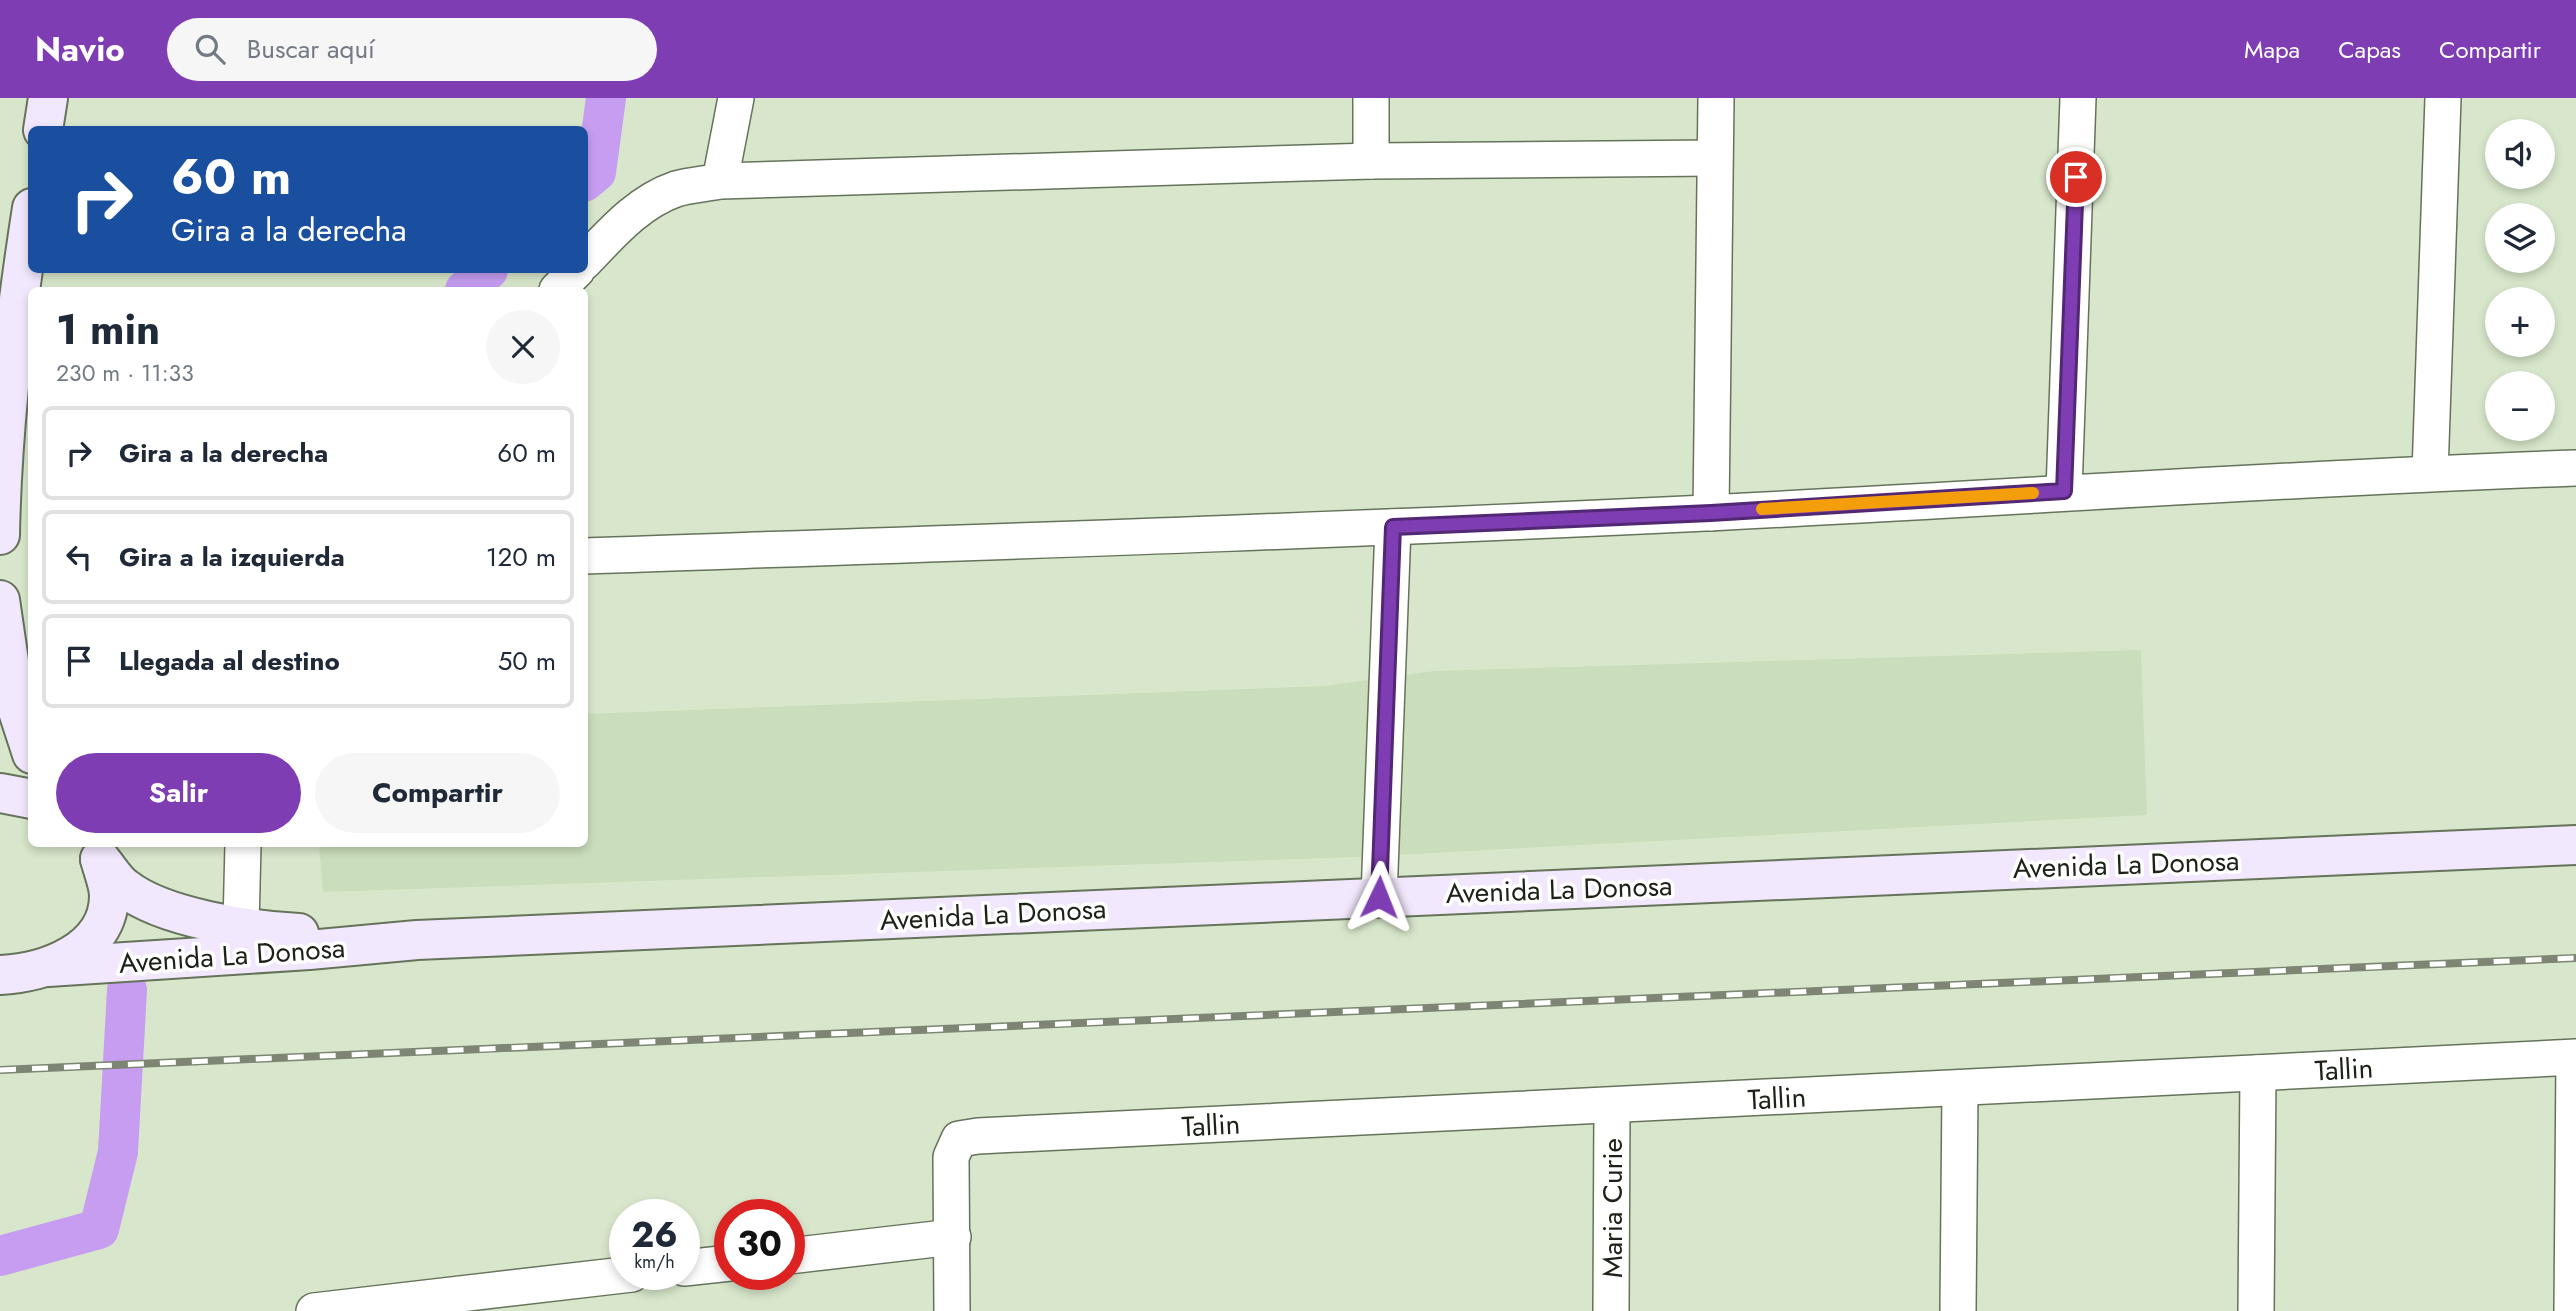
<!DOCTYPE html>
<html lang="es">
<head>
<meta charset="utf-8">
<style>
  :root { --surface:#fff; --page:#f6f6f7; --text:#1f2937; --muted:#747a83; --line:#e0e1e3; --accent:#7e3db2 }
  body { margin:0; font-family:Jost,sans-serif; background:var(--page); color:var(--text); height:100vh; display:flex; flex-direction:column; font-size:26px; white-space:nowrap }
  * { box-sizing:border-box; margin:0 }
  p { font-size:23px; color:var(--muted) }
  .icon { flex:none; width:38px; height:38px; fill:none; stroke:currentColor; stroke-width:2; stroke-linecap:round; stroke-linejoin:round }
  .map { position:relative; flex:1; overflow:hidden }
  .sheet { position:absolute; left:28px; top:189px; width:560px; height:560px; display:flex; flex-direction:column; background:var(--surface); border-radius:10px; box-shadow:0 4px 10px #0003 }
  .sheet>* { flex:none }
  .top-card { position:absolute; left:28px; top:28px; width:560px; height:147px; border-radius:10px; box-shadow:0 4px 10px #0003; background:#1a4fa0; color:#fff; overflow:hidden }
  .tools { position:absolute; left:2485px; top:21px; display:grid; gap:14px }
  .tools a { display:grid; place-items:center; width:70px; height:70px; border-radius:50%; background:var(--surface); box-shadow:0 4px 10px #0003; font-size:35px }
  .speed { position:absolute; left:609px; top:1101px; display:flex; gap:14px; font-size:35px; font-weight:700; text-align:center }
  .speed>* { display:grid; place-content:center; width:91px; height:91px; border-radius:50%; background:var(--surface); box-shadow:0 4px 10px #0003; line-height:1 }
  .speed small { font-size:18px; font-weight:400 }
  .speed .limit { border:10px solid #d22; background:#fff; color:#111 }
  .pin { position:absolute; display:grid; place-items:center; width:60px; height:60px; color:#fff; margin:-30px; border:4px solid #fff; border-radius:50%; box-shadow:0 2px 7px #0007 }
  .me { position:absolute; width:77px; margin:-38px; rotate:2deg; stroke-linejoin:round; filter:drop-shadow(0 0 5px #0008) }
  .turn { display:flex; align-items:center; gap:24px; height:147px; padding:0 28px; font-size:32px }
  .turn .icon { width:91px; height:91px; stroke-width:2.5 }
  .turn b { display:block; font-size:49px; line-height:60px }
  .round { display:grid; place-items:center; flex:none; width:74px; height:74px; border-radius:37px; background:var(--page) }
  .headline { display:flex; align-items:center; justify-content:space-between; height:119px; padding:0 28px }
  h1 { font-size:42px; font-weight:700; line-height:52px }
  .cta { display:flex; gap:14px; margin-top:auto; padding:14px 28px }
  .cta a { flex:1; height:80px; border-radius:42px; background:var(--accent); color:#fff; font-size:28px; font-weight:700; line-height:80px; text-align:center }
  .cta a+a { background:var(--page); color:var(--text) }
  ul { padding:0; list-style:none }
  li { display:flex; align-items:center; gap:21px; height:94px; margin:0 14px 10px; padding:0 14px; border:4px solid var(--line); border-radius:10px }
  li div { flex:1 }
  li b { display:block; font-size:26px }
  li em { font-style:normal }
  header { display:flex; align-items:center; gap:42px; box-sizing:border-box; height:98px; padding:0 35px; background:var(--accent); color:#fff }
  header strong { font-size:33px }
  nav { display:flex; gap:38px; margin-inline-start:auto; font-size:24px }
  .search { width:490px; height:63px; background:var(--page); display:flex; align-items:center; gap:18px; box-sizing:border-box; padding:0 24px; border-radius:38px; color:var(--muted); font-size:26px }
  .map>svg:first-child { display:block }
  .built { fill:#cbdebb }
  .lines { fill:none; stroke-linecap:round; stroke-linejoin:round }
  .canal { stroke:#c69df1; stroke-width:40 }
  .minor-casing { stroke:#66735b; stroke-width:38 }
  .secondary-casing { stroke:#66735b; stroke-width:42 }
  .minor { stroke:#fff; stroke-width:35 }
  .secondary { stroke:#f2e8fd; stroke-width:38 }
  .rail-casing { stroke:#7c8673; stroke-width:8 }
  .rail { stroke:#fff; stroke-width:5; stroke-dasharray:16; stroke-linecap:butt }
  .route-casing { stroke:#522874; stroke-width:18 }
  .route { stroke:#7e3db2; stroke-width:12 }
  .slow { stroke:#f59e0b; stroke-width:12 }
  .labels { text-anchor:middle; stroke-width:7; stroke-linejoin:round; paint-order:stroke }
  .street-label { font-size:28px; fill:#1d2218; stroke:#fff }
</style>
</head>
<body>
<header>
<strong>Navio</strong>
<div class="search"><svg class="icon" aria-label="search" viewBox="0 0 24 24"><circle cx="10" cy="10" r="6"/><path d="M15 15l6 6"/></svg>Buscar aquí</div>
<nav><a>Mapa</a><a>Capas</a><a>Compartir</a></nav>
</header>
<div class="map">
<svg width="2576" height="1213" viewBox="0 0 2576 1213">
  <rect width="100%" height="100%" fill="#d8e7cb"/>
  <path class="built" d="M 2141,552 L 2147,717 L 1357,759 L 323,794 L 319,746 L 584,746 L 585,616 L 1323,588 L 1434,573 Z"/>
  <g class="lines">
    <g class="canal">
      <path d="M 584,84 L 596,74 L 606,0"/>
      <path d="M 465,192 L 488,172"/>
      <path d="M 0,1158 L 99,1131 L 118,1054 L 127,892"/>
    </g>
    <defs>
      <g id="minor">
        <path d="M 1371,63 L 1371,0"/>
        <path d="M 720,83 L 1371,63 L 1714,60"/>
        <path d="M 584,164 C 611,136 638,104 676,91 C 689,87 706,86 720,83 L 736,0"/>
        <path d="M 557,192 L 577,172"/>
        <path d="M 2430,375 L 2443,0"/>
        <path d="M 2064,393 L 2078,0"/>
        <path d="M 1711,415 L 1716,0"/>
        <path d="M 584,458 C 958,445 1332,433 1706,415 C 1996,401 2286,380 2576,370"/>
        <path d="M 1379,799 L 1393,429"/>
        <path d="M 241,828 L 243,746"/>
        <path d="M 789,1158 L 953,1139"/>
        <path d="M 684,1170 L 730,1165"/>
        <path d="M 314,1213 L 632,1176"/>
        <path d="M 952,1213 L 951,1059 L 959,1041 L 978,1038 L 2576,959"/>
        <path d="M 1611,1213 L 1612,1008"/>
        <path d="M 1958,1213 L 1960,991"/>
        <path d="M 2256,1213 L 2258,975"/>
        <path d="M 2572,1213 L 2574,960"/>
      </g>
      <g id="secondary">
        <path d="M 43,32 L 48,0"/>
        <path d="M 0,437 C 2,327 15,219 32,110"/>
        <path d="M 0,502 L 15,604 L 32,656"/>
        <path d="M 0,695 L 32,701"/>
        <path d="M 100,761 C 108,770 115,783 125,790 C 163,820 252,833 299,835"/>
        <path d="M 48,869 L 309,852 L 417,842 L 2576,747"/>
        <path d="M 0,877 C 45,875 109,853 109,798 C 109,787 103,773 100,761"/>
      </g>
    </defs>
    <use href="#minor" class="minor-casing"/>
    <use href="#secondary" class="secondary-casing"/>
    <use href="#minor" class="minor"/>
    <use href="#secondary" class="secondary"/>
    <defs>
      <path id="rail" d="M 0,972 L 2576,860"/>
    </defs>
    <use href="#rail" class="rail-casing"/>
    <use href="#rail" class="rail"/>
  </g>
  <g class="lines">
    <defs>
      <path id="route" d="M 1379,799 L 1393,429 L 1711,415 L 2064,393 L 2076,79"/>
    </defs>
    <use href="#route" class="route-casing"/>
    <use href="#route" class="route"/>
    <path class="slow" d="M 1762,411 L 2033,395"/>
  </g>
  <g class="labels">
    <g class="street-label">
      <text transform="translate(2126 766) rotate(-2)" y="10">Avenida La Donosa</text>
      <text transform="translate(1559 791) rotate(-2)" y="10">Avenida La Donosa</text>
      <text transform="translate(993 816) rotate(-3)" y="10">Avenida La Donosa</text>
      <text transform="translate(232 857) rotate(-4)" y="10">Avenida La Donosa</text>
      <text transform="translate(2344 971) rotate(-3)" y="10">Tallin</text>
      <text transform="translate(1777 1000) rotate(-3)" y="10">Tallin</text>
      <text transform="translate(1211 1027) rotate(-3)" y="10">Tallin</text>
      <text transform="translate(1612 1110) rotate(-90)" y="10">Maria Curie</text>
    </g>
  </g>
</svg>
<div class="tools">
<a><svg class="icon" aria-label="sound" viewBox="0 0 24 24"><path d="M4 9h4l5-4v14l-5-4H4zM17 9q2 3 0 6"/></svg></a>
<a><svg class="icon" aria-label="layers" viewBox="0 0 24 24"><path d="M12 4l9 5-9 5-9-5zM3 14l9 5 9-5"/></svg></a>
<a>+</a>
<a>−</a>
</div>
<div class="speed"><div>26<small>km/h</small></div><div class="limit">30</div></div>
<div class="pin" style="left:2076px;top:79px;background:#d93025"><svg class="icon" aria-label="arrive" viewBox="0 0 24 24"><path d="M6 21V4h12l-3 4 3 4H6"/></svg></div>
<svg class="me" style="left:1379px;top:799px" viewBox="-20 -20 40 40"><path d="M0-17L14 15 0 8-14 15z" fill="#7e3db2" stroke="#fff" stroke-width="4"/></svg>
<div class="top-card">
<div class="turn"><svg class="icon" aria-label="right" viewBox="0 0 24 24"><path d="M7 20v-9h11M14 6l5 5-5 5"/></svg><div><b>60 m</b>Gira a la derecha</div></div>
</div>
<section class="sheet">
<div class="headline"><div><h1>1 min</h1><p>230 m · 11:33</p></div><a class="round"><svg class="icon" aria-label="close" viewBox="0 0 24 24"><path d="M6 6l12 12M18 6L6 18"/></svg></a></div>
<ul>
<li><svg class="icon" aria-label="right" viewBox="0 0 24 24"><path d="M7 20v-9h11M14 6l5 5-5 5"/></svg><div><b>Gira a la derecha</b></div><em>60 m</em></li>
<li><svg class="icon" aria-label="left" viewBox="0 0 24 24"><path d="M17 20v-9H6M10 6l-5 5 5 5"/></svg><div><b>Gira a la izquierda</b></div><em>120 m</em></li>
<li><svg class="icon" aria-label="arrive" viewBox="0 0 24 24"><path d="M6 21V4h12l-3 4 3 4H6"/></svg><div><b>Llegada al destino</b></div><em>50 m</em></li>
</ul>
<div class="cta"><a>Salir</a><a>Compartir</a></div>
</section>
</div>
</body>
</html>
